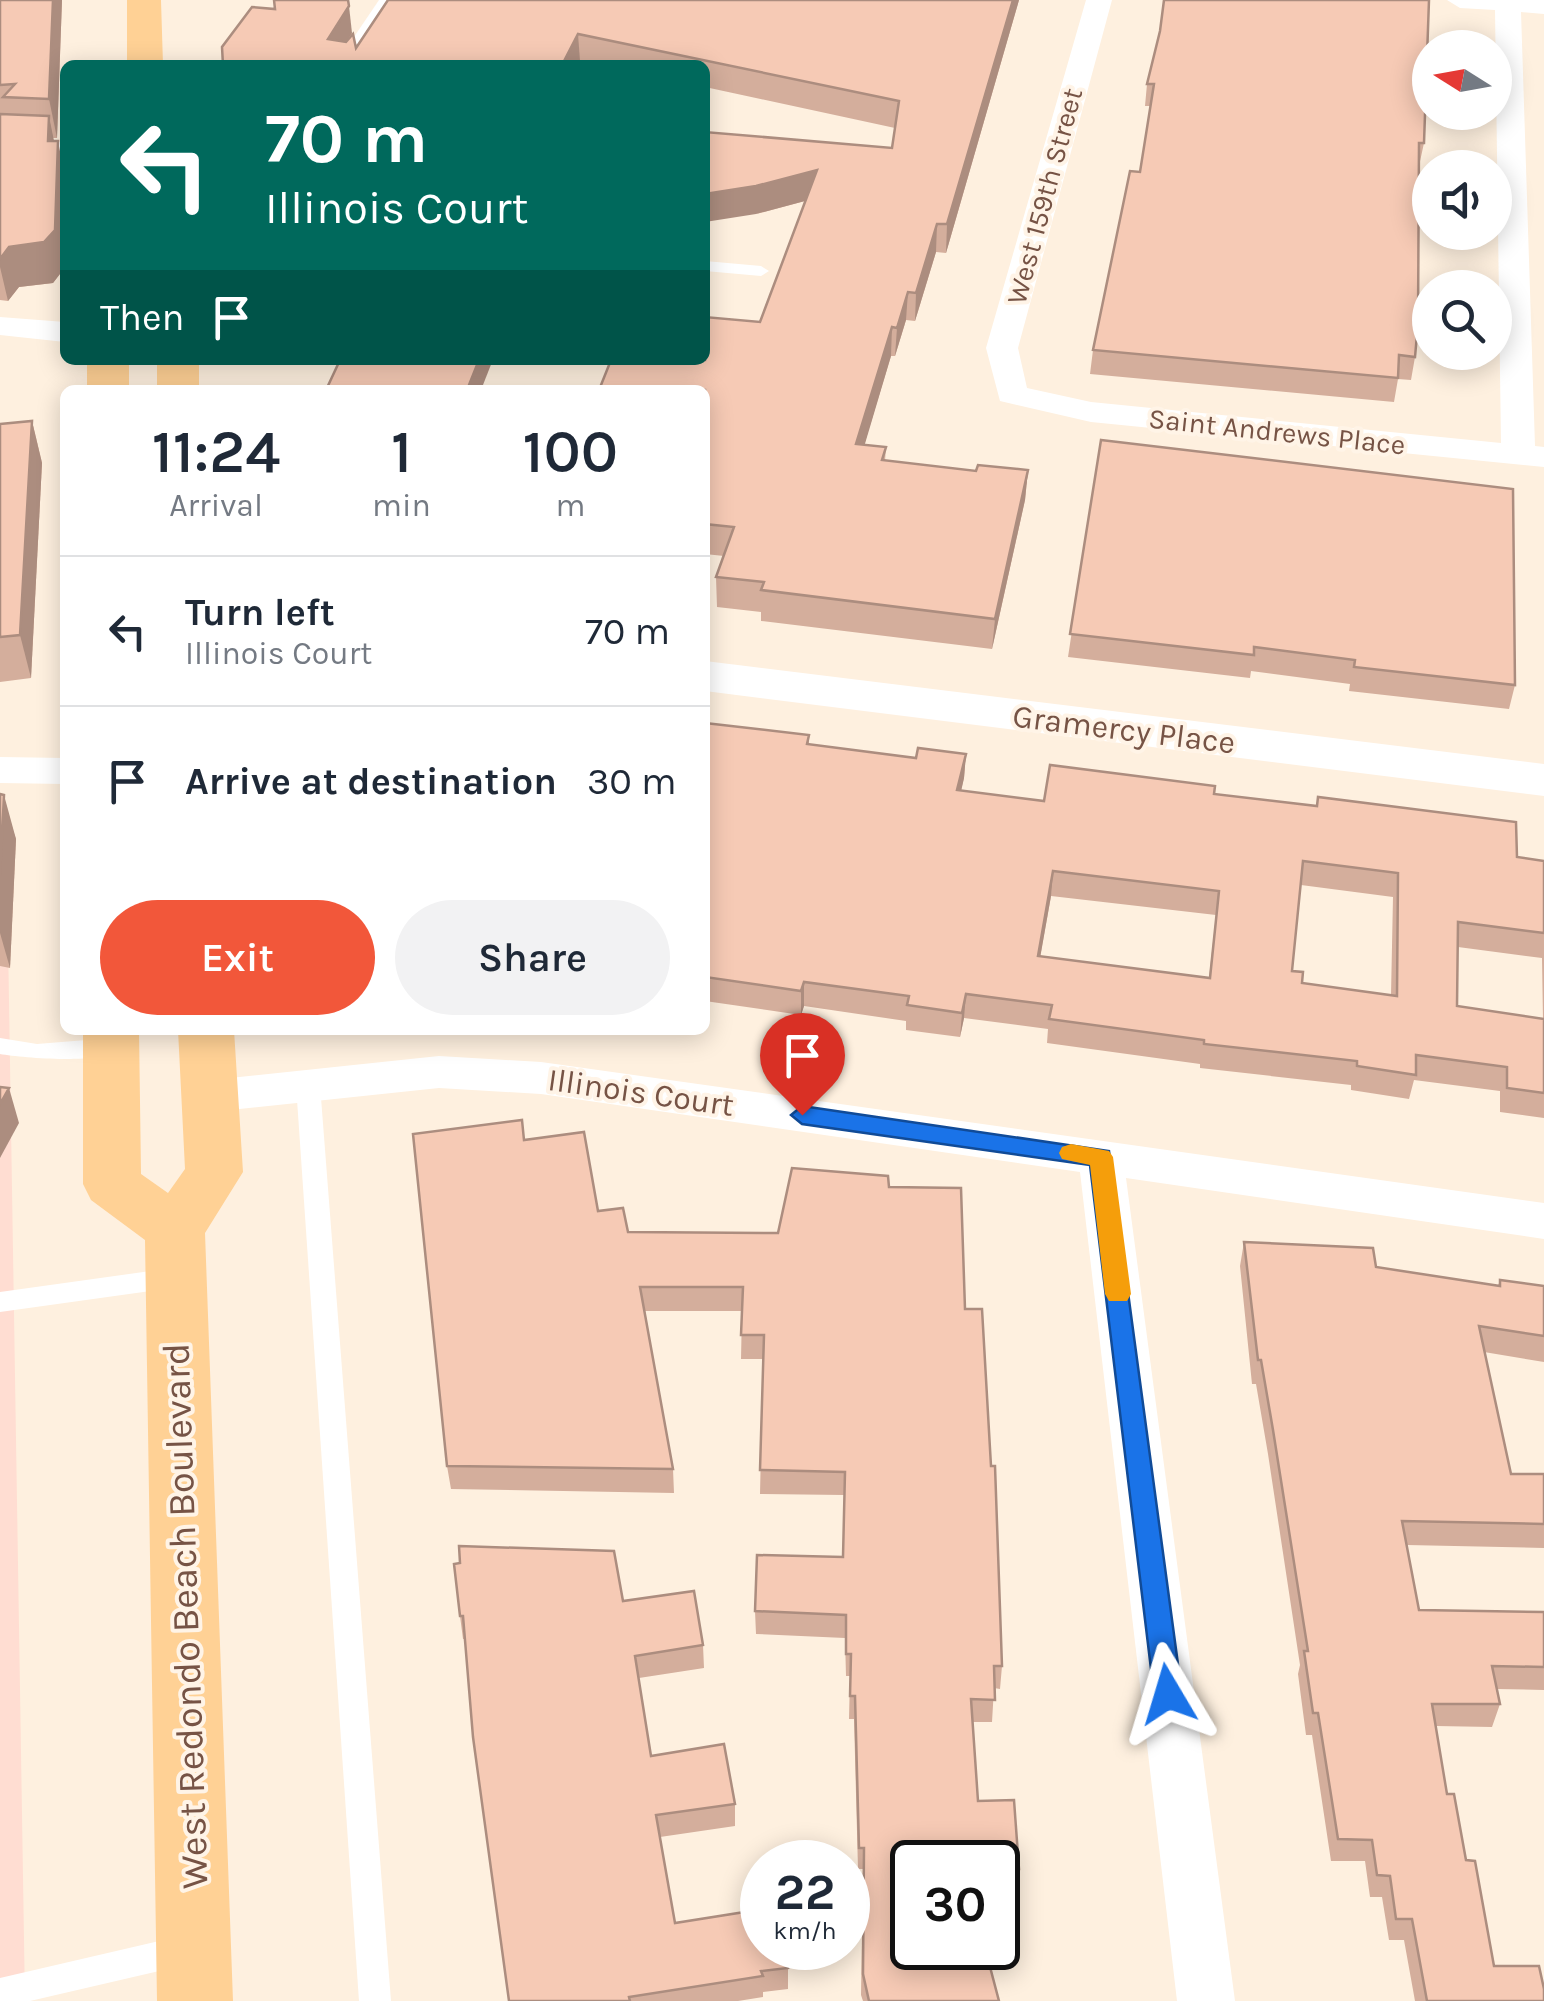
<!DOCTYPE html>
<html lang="en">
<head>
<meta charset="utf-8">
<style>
  :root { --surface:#fff; --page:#f2f2f3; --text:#1f2937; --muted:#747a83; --line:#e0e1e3; --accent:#f2573a }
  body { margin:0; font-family:Karla,sans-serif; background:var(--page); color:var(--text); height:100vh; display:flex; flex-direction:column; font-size:38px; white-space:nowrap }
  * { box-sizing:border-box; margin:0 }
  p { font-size:32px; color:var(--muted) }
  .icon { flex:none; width:55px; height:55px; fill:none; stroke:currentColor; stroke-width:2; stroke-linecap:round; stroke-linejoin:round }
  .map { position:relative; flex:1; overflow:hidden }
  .drawer { position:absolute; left:60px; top:385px; width:650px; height:650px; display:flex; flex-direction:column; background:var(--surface); border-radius:15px; box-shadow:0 5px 25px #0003 }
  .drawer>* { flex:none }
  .guide { position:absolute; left:60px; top:60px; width:650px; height:305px; border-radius:15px; box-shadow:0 5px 25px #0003; background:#00695c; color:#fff; overflow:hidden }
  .needle { width:65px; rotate:281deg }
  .buttons { position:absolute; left:1412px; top:30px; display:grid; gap:20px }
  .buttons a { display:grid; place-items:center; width:100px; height:100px; border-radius:50%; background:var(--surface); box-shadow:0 5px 25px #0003; font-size:50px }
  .speed { position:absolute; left:740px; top:1840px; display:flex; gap:20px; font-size:50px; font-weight:700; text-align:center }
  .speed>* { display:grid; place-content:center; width:130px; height:130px; border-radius:50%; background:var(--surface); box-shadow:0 5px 25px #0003; line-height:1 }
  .speed small { font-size:25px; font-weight:400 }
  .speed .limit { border:5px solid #111; border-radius:15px; background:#fff; color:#111 }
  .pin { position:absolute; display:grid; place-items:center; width:85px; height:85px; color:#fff; margin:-102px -42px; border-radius:50% 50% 50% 0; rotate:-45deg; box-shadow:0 0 10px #0007 }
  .pin .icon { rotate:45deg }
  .me { position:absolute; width:110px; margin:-55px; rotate:353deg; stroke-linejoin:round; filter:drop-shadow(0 0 8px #0008) }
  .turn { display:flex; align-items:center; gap:35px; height:210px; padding:0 40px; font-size:45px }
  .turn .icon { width:130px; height:130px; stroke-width:2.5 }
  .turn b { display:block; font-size:70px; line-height:85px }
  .then { display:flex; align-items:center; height:95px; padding:0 40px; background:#0003; gap:20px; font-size:38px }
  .eta { display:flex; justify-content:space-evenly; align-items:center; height:170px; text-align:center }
  .eta b { font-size:60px; font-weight:600; line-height:70px }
  .primary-button { display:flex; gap:20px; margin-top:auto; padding:20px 40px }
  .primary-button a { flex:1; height:115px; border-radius:60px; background:var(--accent); color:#fff; font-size:40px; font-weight:600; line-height:115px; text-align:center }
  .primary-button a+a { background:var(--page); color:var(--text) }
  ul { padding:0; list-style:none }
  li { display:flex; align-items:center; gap:30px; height:150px; padding:0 40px; border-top:2px solid var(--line) }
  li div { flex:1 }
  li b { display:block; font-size:38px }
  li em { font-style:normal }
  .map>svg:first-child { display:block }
  .commercial { fill:#ffddd2 }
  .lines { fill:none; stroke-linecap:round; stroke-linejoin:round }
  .service { fill:#fff; fill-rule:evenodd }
  .minor { fill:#fff; fill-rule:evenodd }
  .tertiary { fill:#fff; fill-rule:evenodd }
  .primary { fill:#ffd195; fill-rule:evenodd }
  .wall { fill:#d4ae9c; fill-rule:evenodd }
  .shaded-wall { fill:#ac8d7f }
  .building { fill:#f6cab5; stroke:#ac8d7f; stroke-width:2.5; fill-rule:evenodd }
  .route { fill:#1a73e8; stroke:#114b97; stroke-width:2.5 }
  .slow { fill:#f59e0b }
  .labels { text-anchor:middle; stroke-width:8; stroke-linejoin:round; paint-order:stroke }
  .far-street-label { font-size:28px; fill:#765345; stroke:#fff4e7 }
  .street-label { font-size:32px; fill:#765345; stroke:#fff4e7 }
  .near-street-label { font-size:38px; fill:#765345; stroke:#fff4e7 }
</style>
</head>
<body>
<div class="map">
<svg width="1544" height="2001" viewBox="0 0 1544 2001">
  <rect width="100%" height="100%" fill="#fef0df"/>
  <path class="commercial" d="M 0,812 L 6,812 L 25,2001 L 0,2001 Z"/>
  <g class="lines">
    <g class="service">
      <path d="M 379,0 L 393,0 L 349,65 L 335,65 Z"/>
      <path d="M 0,140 L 65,142 L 65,152 L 0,150 Z"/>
      <path d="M 705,261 L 761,266 L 769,271 L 761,276 L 705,271 Z"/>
      <path d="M 0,1038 L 37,1044 L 111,1038 L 122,1046 C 107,1066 25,1058 0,1054 Z"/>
      <path d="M 308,1077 L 316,1079 L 320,1085 L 391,2001 L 359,2001 L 296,1085 L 300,1079 Z"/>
      <path d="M 172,1268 L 181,1271 L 184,1278 L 181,1285 L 172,1288 L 0,1312 L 0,1292 Z"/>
      <path d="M 185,1935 L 196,1940 L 200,1950 L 196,1960 L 185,1965 L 30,2001 L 0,2001 L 0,1978 Z"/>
    </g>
    <g class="minor">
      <path d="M 1086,0 L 1112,0 L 1018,348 L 1027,388 L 1091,402 L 1501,443 L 1495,10 L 1460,8 L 1447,0 L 1544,0 L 1544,14 L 1521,12 L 1535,446 L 1544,447 L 1544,467 L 1091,422 L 1000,401 L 986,348 Z"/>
      <path d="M 0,317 L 65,322 L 65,342 L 0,335 Z"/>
      <path d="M 0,757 L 65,758 L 65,784 L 0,783 Z"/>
      <path d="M 439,1056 L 541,1062 L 1544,1203 L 1544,1239 L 1126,1178 L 1235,2001 L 1177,2001 L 1080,1172 L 541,1094 L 439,1088 L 211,1112 L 195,1107 L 189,1096 L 195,1085 L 211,1080 Z"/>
    </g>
    <path class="tertiary" d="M 705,661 L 1544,764 L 1544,796 L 705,691 Z"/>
    <g class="primary">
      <path d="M 127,0 L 161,0 L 163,65 L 127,65 Z"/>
      <rect x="87" y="360" width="42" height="30"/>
      <rect x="157" y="360" width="42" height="30"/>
      <path d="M 83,1030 L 139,1030 L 141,1174 L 168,1193 L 185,1169 L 178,1030 L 234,1030 L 243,1172 L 205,1233 L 233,2001 L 157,2001 L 145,1240 L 91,1200 L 83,1184 Z"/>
    </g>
  </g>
  <g class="wall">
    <path d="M 0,0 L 62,0 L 57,138 L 53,138 L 63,270 L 53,283 L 19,287 L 8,301 L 0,300 Z"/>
    <path d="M 1019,0 L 946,253 L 936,252 L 915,321 L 906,320 L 895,356 L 891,356 L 864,445 L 886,447 L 885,461 L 976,471 L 1028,470 L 1025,500 L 992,649 L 761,621 L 761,612 L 717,607 L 716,577 L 724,556 L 705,554 L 705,390 L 760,322 L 805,201 L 756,214 L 892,148 L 895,128 L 705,87 L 705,65 L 599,65 L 580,61 L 223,65 L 275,9 L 352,33 L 348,40 L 356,48 Z"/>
    <path d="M 1147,84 L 1424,143 L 1419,166 L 1415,357 L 1411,380 L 1398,379 L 1394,402 L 1090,374 L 1093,350 L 1140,172 L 1150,106 L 1145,106 Z"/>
    <path d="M 340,360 L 523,360 L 521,364 L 492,362 Z"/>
    <path d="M 32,421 L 42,463 L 31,678 L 0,682 L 0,424 Z"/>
    <path d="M 1101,440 L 1515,685 L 1509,709 L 1349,691 L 1350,684 L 1251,671 L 1250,678 L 1068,657 Z"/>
    <path d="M 705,723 L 809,735 L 809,744 L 916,758 L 966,754 L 964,778 L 961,790 L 1044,801 L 1214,794 L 1316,806 L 1318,797 L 1517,857 L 1544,861 L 1544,1118 L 1500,1112 L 1500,1091 L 1414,1080 L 1409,1099 L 1351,1090 L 1351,1085 L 1200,1068 L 1200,1064 L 1047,1043 L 1048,1029 L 964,1018 L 960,1037 L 906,1030 L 906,1021 L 804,1006 L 801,1015 L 705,1001 ZM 1301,885 L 1393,897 L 1391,995 L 1302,983 L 1292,971 ZM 1051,896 L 1216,915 L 1209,978 L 1040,957 ZM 1458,947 L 1542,958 L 1543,1019 L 1457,1006 Z"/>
    <path d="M 0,794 L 16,839 L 10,968 L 0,966 Z"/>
    <path d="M 524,1140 L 598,1211 L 628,1232 L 778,1233 L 889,1187 L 965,1309 L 1002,1666 L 1000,1689 L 994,1688 L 992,1722 L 973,1722 L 978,1801 L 1019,1869 L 1016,1890 L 1005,1890 L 1009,1948 L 1006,1969 L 991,1968 L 999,2001 L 863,2001 L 861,1995 L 863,1869 L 858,1869 L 854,1719 L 849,1719 L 850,1676 L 846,1676 L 845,1638 L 756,1634 L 755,1611 L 843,1557 L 844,1495 L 760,1494 L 763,1359 L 741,1359 L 742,1311 L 645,1311 L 673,1469 L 674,1493 L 451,1489 L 447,1466 Z"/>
    <path d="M 1244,1242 L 1376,1267 L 1498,1286 L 1500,1280 L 1544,1287 L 1544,1362 L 1484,1352 L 1511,1474 L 1544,1474 L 1544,1548 L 1407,1545 L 1419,1610 L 1544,1612 L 1544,1690 L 1497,1689 L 1500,1704 L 1492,1727 L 1436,1726 L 1447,1794 L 1494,1966 L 1544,2001 L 1415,2001 L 1404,1940 L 1389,1940 L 1382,1897 L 1370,1897 L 1365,1861 L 1331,1861 L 1312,1735 L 1306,1735 L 1298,1674 L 1300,1665 L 1268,1454 L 1256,1384 L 1252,1384 L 1240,1266 Z"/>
    <path d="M 623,1601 L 703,1645 L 704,1668 L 639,1678 L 651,1756 L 735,1804 L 735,1826 L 660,1837 L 675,1923 L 752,1918 L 788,1968 L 788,1989 L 763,1992 L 763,1997 L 738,2001 L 509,2001 L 465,1639 L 463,1639 L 460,1616 Z"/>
  </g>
  <g class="shaded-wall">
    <path d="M 53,0 L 62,0 L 57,138 L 49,99 Z"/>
    <path d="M 1013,0 L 1019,0 L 946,253 L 947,224 Z"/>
    <path d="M 349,6 L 352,33 L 331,65 L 328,39 Z"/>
    <path d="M 578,34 L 580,61 L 577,65 L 562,65 Z"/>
    <path d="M 49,116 L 57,156 L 48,141 Z"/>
    <path d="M 58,141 L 65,177 L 63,270 L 53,283 L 19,287 L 8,301 L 0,267 L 0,259 L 9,247 Z"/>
    <path d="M 817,170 L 816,198 L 756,214 L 705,222 L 705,194 Z"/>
    <path d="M 937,224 L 936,252 L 915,321 L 916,293 Z"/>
    <path d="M 908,292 L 906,320 L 895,356 L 897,328 Z"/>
    <path d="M 892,327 L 891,356 L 856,474 L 856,444 Z"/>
    <path d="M 479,360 L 492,360 L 492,362 L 481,390 L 467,390 Z"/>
    <path d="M 32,421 L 42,463 L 31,678 L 20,635 Z"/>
    <path d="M 1028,470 L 1025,500 L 992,649 L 995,619 Z"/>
    <path d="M 966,754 L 964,778 L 956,814 L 957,790 Z"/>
    <path d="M 4,795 L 16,839 L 10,968 L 0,933 L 0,876 Z"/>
    <path d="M 1053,871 L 1051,896 L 1036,981 L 1038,956 Z"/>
    <path d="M 804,982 L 804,1006 L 801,1015 L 801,991 Z"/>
    <path d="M 966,994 L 964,1018 L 960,1037 L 962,1013 Z"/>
    <path d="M 9,1088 L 19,1123 L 0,1158 L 0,1104 Z"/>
  </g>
  <g class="building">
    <path d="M 0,0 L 53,0 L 49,99 L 3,97 L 15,84 L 0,85 Z"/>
    <path d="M 274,0 L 348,0 L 349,6 L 328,39 L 346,42 L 353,34 L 356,48 L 388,0 L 1013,0 L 947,224 L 937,224 L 916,293 L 908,292 L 897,328 L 892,327 L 856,444 L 886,447 L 882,460 L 976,471 L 978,465 L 1028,470 L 995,619 L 761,590 L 764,582 L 716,577 L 734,527 L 705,524 L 705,390 L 599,390 L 611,360 L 705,360 L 705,317 L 760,322 L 817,170 L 756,186 L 705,194 L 705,132 L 892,148 L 899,101 L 578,34 L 562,65 L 223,65 L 222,47 L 252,7 L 275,9 Z"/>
    <path d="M 1164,0 L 1429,0 L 1424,143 L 1419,143 L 1418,323 L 1415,357 L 1399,355 L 1398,378 L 1093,350 L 1130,171 L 1140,172 L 1154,84 L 1147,84 L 1160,31 Z"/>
    <path d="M 0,114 L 49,116 L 48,141 L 58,141 L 55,230 L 44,242 L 9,247 L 0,259 Z"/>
    <path d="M 340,360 L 479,360 L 467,390 L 326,390 Z"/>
    <path d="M 32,421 L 20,635 L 0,637 L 0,424 Z"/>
    <path d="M 1101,440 L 1513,489 L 1515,685 L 1354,667 L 1355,660 L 1254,647 L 1254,655 L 1070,634 Z"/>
    <path d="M 705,723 L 809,735 L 807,744 L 916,758 L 918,748 L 966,754 L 957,790 L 1044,801 L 1050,765 L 1215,786 L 1214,794 L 1317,806 L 1318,797 L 1516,822 L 1517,857 L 1544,861 L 1544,933 L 1458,922 L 1457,1006 L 1544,1019 L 1544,1093 L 1507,1088 L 1507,1067 L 1416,1055 L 1416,1075 L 1357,1066 L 1357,1061 L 1204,1044 L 1204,1040 L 1049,1019 L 1052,1005 L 966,994 L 962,1013 L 907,1005 L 909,996 L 804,982 L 801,991 L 705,977 ZM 1303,861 L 1398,873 L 1397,996 L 1302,983 L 1303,972 L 1292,971 ZM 1053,871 L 1219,891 L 1210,978 L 1038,956 Z"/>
    <path d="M 0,794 L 4,795 L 0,876 Z"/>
    <path d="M 0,1087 L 9,1088 L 0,1104 Z"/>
    <path d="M 522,1120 L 524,1140 L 584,1132 L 598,1211 L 623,1208 L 628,1232 L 778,1233 L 792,1168 L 888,1176 L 889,1187 L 961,1188 L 965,1309 L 982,1309 L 991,1466 L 995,1466 L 1002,1666 L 994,1666 L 995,1700 L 971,1699 L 978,1801 L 1014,1800 L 1019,1869 L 1004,1869 L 1009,1948 L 998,1947 L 998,1862 L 912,1862 L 912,1948 L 985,1948 L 999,2001 L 869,2001 L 863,1974 L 864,1848 L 859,1848 L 855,1696 L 850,1696 L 851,1654 L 846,1654 L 846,1615 L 755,1611 L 757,1555 L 843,1557 L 845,1472 L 760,1470 L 764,1335 L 741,1335 L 743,1287 L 640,1287 L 673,1469 L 447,1466 L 413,1134 Z"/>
    <path d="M 1244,1242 L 1373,1248 L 1376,1267 L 1500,1286 L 1500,1280 L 1544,1286 L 1544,1336 L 1479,1326 L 1511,1474 L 1544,1474 L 1544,1524 L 1402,1521 L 1419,1610 L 1544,1612 L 1544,1667 L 1492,1666 L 1500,1704 L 1432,1704 L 1447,1794 L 1454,1794 L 1466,1860 L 1475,1861 L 1494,1966 L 1539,1966 L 1544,1989 L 1544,2001 L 1427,2001 L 1412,1919 L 1396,1919 L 1390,1876 L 1377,1875 L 1372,1840 L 1338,1839 L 1318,1713 L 1313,1713 L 1304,1651 L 1308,1651 L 1273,1430 L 1261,1360 L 1258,1360 Z"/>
    <path d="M 459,1546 L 614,1551 L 623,1601 L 694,1591 L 703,1645 L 635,1656 L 651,1756 L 724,1744 L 735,1804 L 656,1815 L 675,1923 L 751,1911 L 752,1918 L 762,1917 L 762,1948 L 785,1948 L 788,1968 L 761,1971 L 763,1976 L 629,1997 L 630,2001 L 509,2001 L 473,1737 L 463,1616 L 460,1616 L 454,1564 L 460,1563 Z"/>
  </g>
  <path class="route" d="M 802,1106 L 1109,1151 L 1182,1694 L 1178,1703 L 1168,1707 L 1158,1703 L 1154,1694 L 1090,1165 L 802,1124 L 791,1115 Z"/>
  <path class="slow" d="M 1071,1144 L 1109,1151 L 1113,1157 L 1131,1294 L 1127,1301 L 1109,1301 L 1105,1294 L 1090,1165 L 1062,1159 L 1059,1153 L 1062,1147 Z"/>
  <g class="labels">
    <g class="far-street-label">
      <text transform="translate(1044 196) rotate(-75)" y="10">West 159th Street</text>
      <text transform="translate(1277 431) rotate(6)" y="10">Saint Andrews Place</text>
    </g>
    <g class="street-label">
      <text transform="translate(1124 729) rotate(7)" y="11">Gramercy Place</text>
      <text transform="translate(641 1092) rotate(8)" y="11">Illinois Court</text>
    </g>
    <g class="near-street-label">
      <text transform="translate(185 1616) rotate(-92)" y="13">West Redondo Beach Boulevard</text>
    </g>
  </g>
</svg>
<div class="buttons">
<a><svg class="needle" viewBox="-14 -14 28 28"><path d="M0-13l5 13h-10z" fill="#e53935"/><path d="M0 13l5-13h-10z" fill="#747a83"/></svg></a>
<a><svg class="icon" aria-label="sound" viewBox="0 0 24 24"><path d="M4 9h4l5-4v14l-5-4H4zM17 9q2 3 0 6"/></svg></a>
<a><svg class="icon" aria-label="search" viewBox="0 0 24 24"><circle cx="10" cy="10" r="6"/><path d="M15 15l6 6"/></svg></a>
</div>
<div class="speed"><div>22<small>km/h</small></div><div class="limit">30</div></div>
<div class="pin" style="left:802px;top:1115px;background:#d93025"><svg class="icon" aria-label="arrive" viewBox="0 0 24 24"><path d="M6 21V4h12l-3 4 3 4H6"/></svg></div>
<svg class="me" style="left:1168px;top:1694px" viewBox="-20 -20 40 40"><path d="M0-17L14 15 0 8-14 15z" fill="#1a73e8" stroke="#fff" stroke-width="4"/></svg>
<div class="guide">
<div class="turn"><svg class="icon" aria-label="left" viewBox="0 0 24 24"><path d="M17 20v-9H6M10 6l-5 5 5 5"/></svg><div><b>70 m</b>Illinois Court</div></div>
<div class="then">Then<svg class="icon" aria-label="arrive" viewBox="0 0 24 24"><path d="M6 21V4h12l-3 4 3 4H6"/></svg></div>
</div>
<section class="drawer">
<div class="eta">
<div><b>11:24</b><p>Arrival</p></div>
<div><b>1</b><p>min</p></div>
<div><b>100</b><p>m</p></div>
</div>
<ul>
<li><svg class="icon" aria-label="left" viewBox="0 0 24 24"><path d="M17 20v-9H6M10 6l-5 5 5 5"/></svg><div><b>Turn left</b><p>Illinois Court</p></div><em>70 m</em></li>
<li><svg class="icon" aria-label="arrive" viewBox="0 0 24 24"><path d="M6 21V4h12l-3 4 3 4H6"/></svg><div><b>Arrive at destination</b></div><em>30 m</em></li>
</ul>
<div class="primary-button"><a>Exit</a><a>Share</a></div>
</section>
</div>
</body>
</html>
